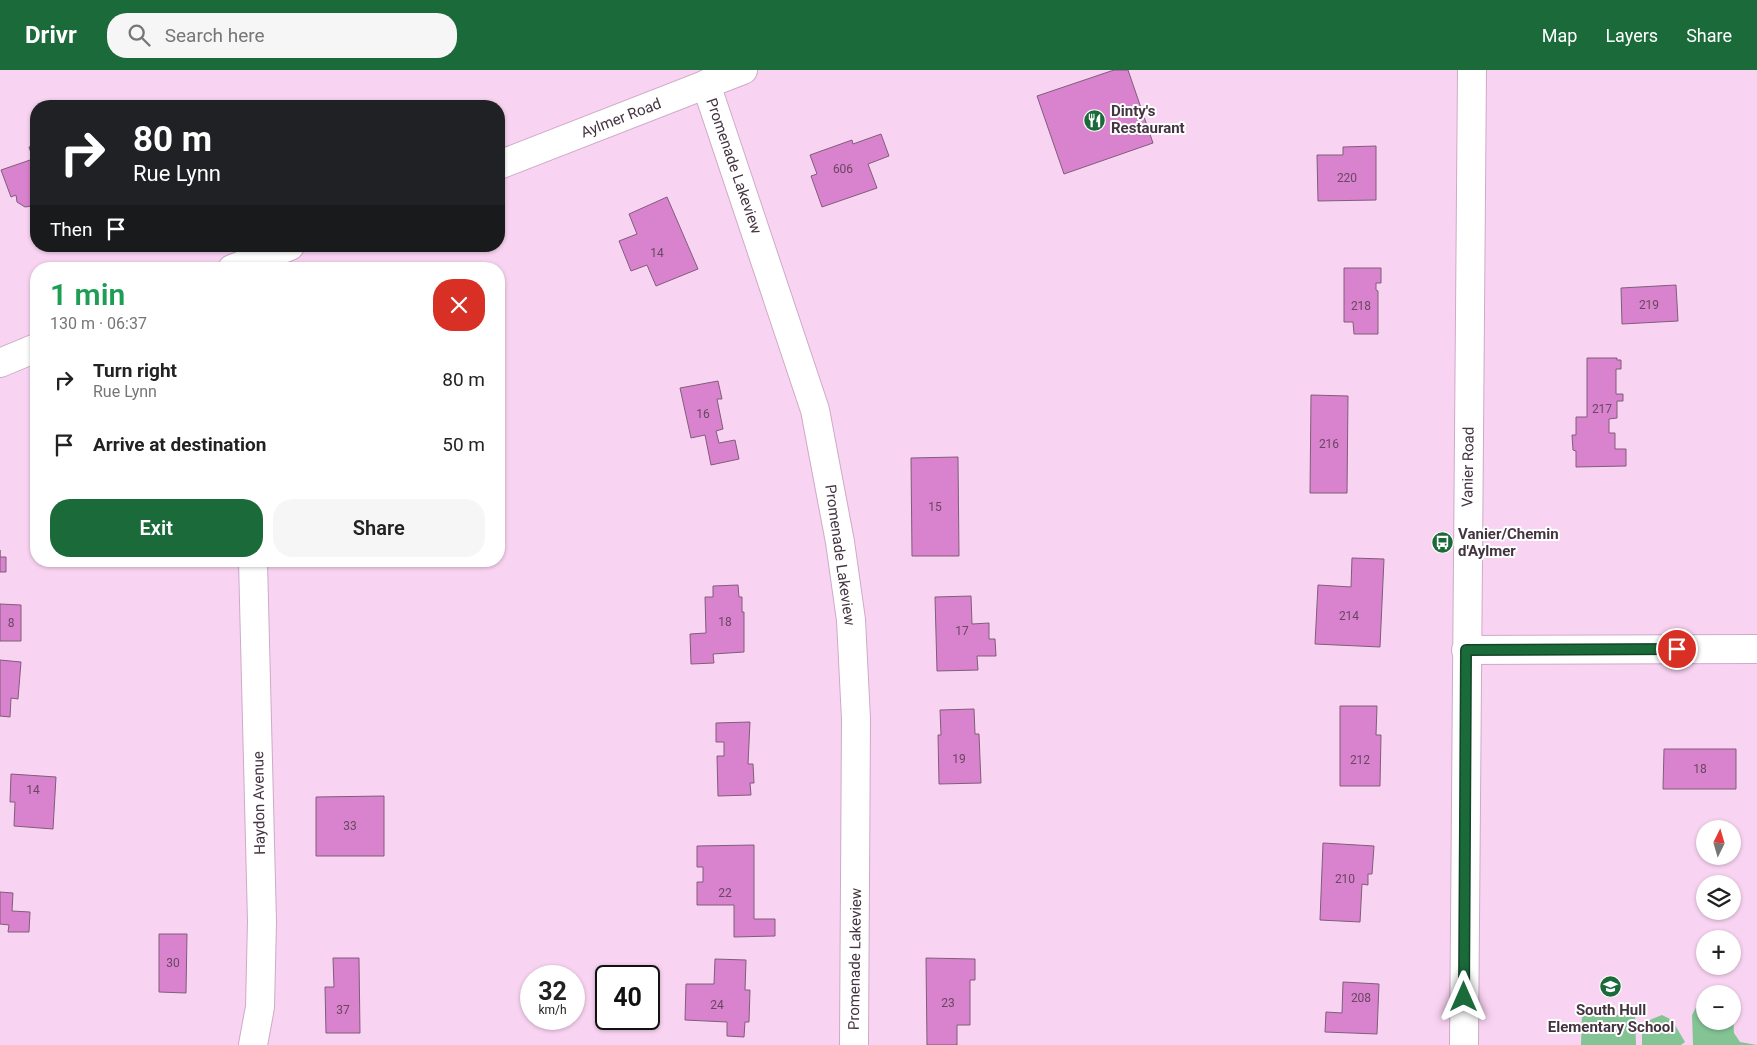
<!DOCTYPE html>
<html lang="en">
<head>
<meta charset="utf-8">
<style>
  :root { --surface:#fff; --page:#f6f6f6; --text:#222; --muted:#767676; --accent:#1b6a3a }
  body { margin:0; font-family:Roboto,sans-serif; background:var(--page); color:var(--text); height:100vh; display:flex; flex-direction:column; font-size:19px; white-space:nowrap }
  * { box-sizing:border-box; margin:0 }
  p { font-size:16px; color:var(--muted) }
  .icon { flex:none; width:28px; height:28px; fill:none; stroke:currentColor; stroke-width:2; stroke-linecap:round; stroke-linejoin:round }
  .map { position:relative; flex:1; overflow:hidden }
  .panel { position:absolute; left:30px; top:192px; width:475px; height:305px; display:flex; flex-direction:column; background:var(--surface); border-radius:20px; box-shadow:0 1px 4px #0004 }
  .panel>* { flex:none }
  .guide { position:absolute; left:30px; top:30px; width:475px; height:152px; border-radius:20px; box-shadow:0 1px 4px #0004; background:#202124; color:#fff; overflow:hidden }
  .needle { width:32px; rotate:5deg }
  .tools { position:absolute; left:1696px; top:750px; display:grid; gap:10px }
  .tools a { display:grid; place-items:center; width:45px; height:45px; border-radius:50%; background:var(--surface); box-shadow:0 1px 4px #0004; font-size:25px }
  .speed { position:absolute; left:520px; top:895px; display:flex; gap:10px; font-size:25px; font-weight:700; text-align:center }
  .speed>* { display:grid; place-content:center; width:65px; height:65px; border-radius:50%; background:var(--surface); box-shadow:0 1px 4px #0004; line-height:1 }
  .speed small { font-size:12px; font-weight:400 }
  .speed .limit { border:2px solid #111; border-radius:8px; background:#fff; color:#111 }
  .pin { position:absolute; display:grid; place-items:center; width:42px; height:42px; color:#fff; margin:-21px; border:2px solid #fff; border-radius:50%; box-shadow:0 1px 5px #0007 }
  .me { position:absolute; width:55px; margin:-28px; rotate:0deg; stroke-linejoin:round; filter:drop-shadow(0 0 4px #0008) }
  .turn { display:flex; align-items:center; gap:18px; height:105px; padding:0 20px; font-size:22px }
  .turn .icon { width:65px; height:65px; stroke-width:2.5 }
  .turn b { display:block; font-size:35px; line-height:42px }
  .then { display:flex; align-items:center; height:48px; padding:0 20px; background:#0003; gap:10px; font-size:19px }
  .round { display:grid; place-items:center; flex:none; width:52px; height:52px; border-radius:20px; background:var(--page) }
  .head { display:flex; align-items:center; justify-content:space-between; height:85px; padding:0 20px }
  h1 { font-size:30px; font-weight:600; line-height:38px; color:#1e9e55 }
  .button { display:flex; gap:10px; margin-top:auto; padding:10px 20px }
  .button a { flex:1; height:58px; border-radius:20px; background:var(--accent); color:#fff; font-size:20px; font-weight:600; line-height:58px; text-align:center }
  .button a+a { background:var(--page); color:var(--text) }
  ul { padding:0; list-style:none }
  li { display:flex; align-items:center; gap:15px; height:65px; padding:0 20px }
  li div { flex:1 }
  li b { display:block; font-size:19px }
  li em { font-style:normal }
  header { display:flex; align-items:center; gap:30px; box-sizing:border-box; height:70px; padding:0 25px; background:var(--accent); color:#fff }
  header strong { font-size:24px }
  nav { display:flex; gap:28px; margin-inline-start:auto; font-size:18px }
  .search { width:350px; height:45px; background:var(--page); display:flex; align-items:center; gap:12px; box-sizing:border-box; padding:0 18px; border-radius:20px; color:var(--muted); font-size:19px }
  .map>svg:first-child { display:block }
  .green { fill:#83c394 }
  .building { fill:#d982cd; stroke:#7e5e79 }
  .lines { fill:none; stroke-linecap:round; stroke-linejoin:round }
  .street-casing { stroke:#cdaac7; stroke-width:30 }
  .secondary-casing { stroke:#cdaac7; stroke-width:30 }
  .street { stroke:#fff; stroke-width:28 }
  .secondary { stroke:#fff; stroke-width:28 }
  .route-casing { stroke:#124526; stroke-width:12 }
  .route { stroke:#1b6a3a; stroke-width:9 }
  .labels { text-anchor:middle; stroke-width:4; stroke-linejoin:round; paint-order:stroke }
  .number-label { font-size:12px; fill:#684863 }
  .poi-label { font-size:15px; font-weight:bold; fill:#433440; stroke:#fff; text-anchor:start }
  .street-label { font-size:15px; fill:#433440; stroke:#fff }
</style>
</head>
<body>
<header>
<strong>Drivr</strong>
<div class="search"><svg class="icon" aria-label="search" viewBox="0 0 24 24"><circle cx="10" cy="10" r="6"/><path d="M15 15l6 6"/></svg>Search here</div>
<nav><a>Map</a><a>Layers</a><a>Share</a></nav>
</header>
<div class="map">
<svg width="1757" height="975" viewBox="0 0 1757 975">
  <rect width="100%" height="100%" fill="#f9d4f2"/>
  <g class="green">
    <path d="M 1702,926 L 1705,927 L 1705,951 L 1732,951 L 1733,944 L 1734,963 L 1740,972 L 1757,975 L 1693,975 L 1692,945 Z"/>
    <path d="M 1582,944 L 1635,945 L 1636,975 L 1581,975 Z"/>
    <path d="M 1662,945 L 1672,950 L 1685,972 L 1681,975 L 1642,975 L 1642,963 L 1647,951 Z"/>
  </g>
  <g class="building">
    <path d="M 1114,0 L 1128,0 L 1153,73 L 1064,104 L 1037,26 Z"/>
    <path d="M 881,64 L 889,86 L 868,94 L 877,118 L 822,137 L 811,106 L 817,104 L 810,85 L 852,70 L 853,74 Z"/>
    <path d="M 36,74 L 36,131 L 32,136 L 25,137 L 17,132 L 16,125 L 11,127 L 1,100 L 33,89 L 29,77 Z"/>
    <path d="M 1376,76 L 1376,130 L 1318,131 L 1317,85 L 1343,85 L 1343,77 Z"/>
    <path d="M 667,127 L 698,199 L 656,216 L 647,195 L 631,201 L 619,171 L 637,164 L 629,144 Z"/>
    <path d="M 1344,198 L 1381,198 L 1381,213 L 1376,213 L 1376,220 L 1378,221 L 1378,264 L 1354,264 L 1353,252 L 1344,252 Z"/>
    <path d="M 1676,215 L 1678,251 L 1622,254 L 1621,218 Z"/>
    <path d="M 1587,288 L 1617,288 L 1617,290 L 1621,290 L 1621,299 L 1616,299 L 1616,324 L 1623,324 L 1623,331 L 1617,331 L 1617,348 L 1609,349 L 1609,363 L 1615,363 L 1615,379 L 1626,379 L 1626,396 L 1576,397 L 1576,381 L 1573,380 L 1572,365 L 1576,365 L 1576,347 L 1587,347 Z"/>
    <path d="M 718,311 L 722,329 L 717,329 L 723,359 L 716,361 L 719,373 L 735,370 L 739,389 L 711,395 L 705,365 L 691,368 L 680,318 Z"/>
    <path d="M 1311,325 L 1348,326 L 1347,423 L 1310,423 Z"/>
    <path d="M 958,387 L 959,486 L 912,486 L 911,388 Z"/>
    <path d="M 0,480 L 0,487 L 6,487 L 6,502 L 0,502 Z"/>
    <path d="M 1352,488 L 1384,489 L 1380,577 L 1315,574 L 1318,515 L 1351,517 Z"/>
    <path d="M 367,491 L 430,491 L 430,492 L 367,495 Z"/>
    <path d="M 738,515 L 739,527 L 742,527 L 742,542 L 744,542 L 744,582 L 713,584 L 714,593 L 691,594 L 690,564 L 706,563 L 705,527 L 713,527 L 713,516 Z"/>
    <path d="M 971,526 L 972,554 L 989,553 L 989,569 L 995,569 L 996,586 L 977,586 L 978,600 L 937,601 L 935,527 Z"/>
    <path d="M 0,534 L 21,535 L 21,571 L 0,571 Z"/>
    <path d="M 0,590 L 21,592 L 18,629 L 11,628 L 10,647 L 0,646 Z"/>
    <path d="M 1340,636 L 1377,636 L 1376,665 L 1381,665 L 1380,716 L 1340,716 Z"/>
    <path d="M 974,639 L 975,664 L 979,664 L 981,713 L 939,714 L 938,665 L 941,665 L 940,640 Z"/>
    <path d="M 750,652 L 748,694 L 753,694 L 754,713 L 750,713 L 751,725 L 718,726 L 717,686 L 724,686 L 724,672 L 716,672 L 716,653 Z"/>
    <path d="M 1664,679 L 1736,679 L 1736,719 L 1663,719 Z"/>
    <path d="M 11,704 L 56,707 L 53,759 L 14,756 L 15,732 L 10,732 Z"/>
    <path d="M 384,726 L 384,786 L 316,786 L 316,727 Z"/>
    <path d="M 1323,773 L 1374,776 L 1372,804 L 1368,804 L 1368,815 L 1362,814 L 1360,852 L 1320,850 Z"/>
    <path d="M 754,775 L 754,849 L 775,849 L 775,866 L 734,867 L 734,835 L 697,835 L 697,812 L 703,812 L 703,797 L 697,797 L 697,776 Z"/>
    <path d="M 0,822 L 13,823 L 12,841 L 30,842 L 29,862 L 8,862 L 9,855 L 0,854 Z"/>
    <path d="M 159,864 L 187,864 L 186,923 L 159,922 Z"/>
    <path d="M 333,888 L 359,888 L 360,963 L 326,963 L 325,917 L 334,917 Z"/>
    <path d="M 926,888 L 975,889 L 975,910 L 970,910 L 970,955 L 957,955 L 957,975 L 927,975 Z"/>
    <path d="M 715,889 L 746,890 L 745,920 L 750,920 L 749,952 L 745,952 L 744,967 L 727,966 L 727,952 L 685,950 L 686,914 L 714,914 Z"/>
    <path d="M 1343,912 L 1379,914 L 1377,964 L 1325,962 L 1326,942 L 1342,943 Z"/>
  </g>
  <g class="lines">
    <defs>
      <g id="street">
        <path d="M 706,14 L 815,340 L 840,472 L 851,550 L 856,649 L 854,975"/>
        <path d="M 253,491 L 262,852 L 260,937 L 253,975"/>
        <path d="M 1466,580 L 1757,579"/>
      </g>
      <g id="secondary">
        <path d="M 499,95 L 743,0"/>
        <path d="M 232,199 L 290,176"/>
        <path d="M 0,293 L 36,278"/>
        <path d="M 1464,975 L 1472,0"/>
      </g>
    </defs>
    <use href="#street" class="street-casing"/>
    <use href="#secondary" class="secondary-casing"/>
    <use href="#street" class="street"/>
    <use href="#secondary" class="secondary"/>
  </g>
  <g class="lines">
    <defs>
      <path id="route" d="M 1464,927 L 1466,580 L 1677,579"/>
    </defs>
    <use href="#route" class="route-casing"/>
    <use href="#route" class="route"/>
  </g>
  <defs>
    <symbol id="restaurant-disc" viewBox="-11 -11 22 22"><circle r="9.5" fill="#1b6a3a" stroke="#fff"/><path d="M-5-6h1v4h1v-4h1v4h1v-4h1v5L-1.5 .5V6h-2V.5L-5-1ZM5-6V6H3V1.5H1.5Q1.5-4 5-6Z" fill="#fff"/></symbol>
    <symbol id="bus-disc" viewBox="-11 -11 22 22"><circle r="9.5" fill="#1b6a3a" stroke="#fff"/><path d="M-5-6H5V4H4V6H2V4H-2V6H-4V4H-5ZM-3.5-4V0h7V-4ZM-3.5 1.2v1.5H-2V1.2ZM2 1.2v1.5H3.5V1.2Z" fill="#fff"/></symbol>
    <symbol id="school-disc" viewBox="-11 -11 22 22"><circle r="9.5" fill="#1b6a3a" stroke="#fff"/><path d="M0-5L7-2L0 1L-7-2ZM-4 1L0 2.5L4 1V4Q0 6-4 4Z" fill="#fff"/></symbol>
  </defs>
  <g fill-rule="evenodd">
    <use href="#restaurant-disc" x="1082" y="38" width="25" height="25"/>
    <use href="#bus-disc" x="1430" y="460" width="25" height="25"/>
    <use href="#school-disc" x="1598" y="904" width="25" height="25"/>
  </g>
  <g class="labels">
    <g class="number-label">
      <text x="843" y="103">606</text>
      <text x="1347" y="112">220</text>
      <text x="657" y="187">14</text>
      <text x="1649" y="239">219</text>
      <text x="1361" y="240">218</text>
      <text x="1602" y="343">217</text>
      <text x="703" y="348">16</text>
      <text x="1329" y="378">216</text>
      <text x="935" y="441">15</text>
      <text x="1349" y="550">214</text>
      <text x="725" y="556">18</text>
      <text x="11" y="557">8</text>
      <text x="962" y="565">17</text>
      <text x="959" y="693">19</text>
      <text x="1360" y="694">212</text>
      <text x="1700" y="703">18</text>
      <text x="33" y="724">14</text>
      <text x="350" y="760">33</text>
      <text x="1345" y="813">210</text>
      <text x="725" y="827">22</text>
      <text x="173" y="897">30</text>
      <text x="1361" y="932">208</text>
      <text x="948" y="937">23</text>
      <text x="717" y="939">24</text>
      <text x="343" y="944">37</text>
    </g>
    <g class="poi-label">
      <text x="1111" y="46">Dinty's<tspan x="1111" dy="17">Restaurant</tspan></text>
      <text x="1458" y="469">Vanier/Chemin<tspan x="1458" dy="17">d'Aylmer</tspan></text>
      <text x="1611" y="945" text-anchor="middle">South Hull<tspan x="1611" dy="17">Elementary School</tspan></text>
    </g>
    <g class="street-label">
      <text transform="translate(621 48) rotate(-21)" y="5">Aylmer Road</text>
      <text transform="translate(734 96) rotate(71)" y="5">Promenade Lakeview</text>
      <text transform="translate(1468 397) rotate(-89)" y="5">Vanier Road</text>
      <text transform="translate(840 485) rotate(82)" y="5">Promenade Lakeview</text>
      <text transform="translate(259 733) rotate(-91)" y="5">Haydon Avenue</text>
      <text transform="translate(855 889) rotate(-89)" y="5">Promenade Lakeview</text>
    </g>
  </g>
</svg>
<div class="tools">
<a><svg class="needle" viewBox="-14 -14 28 28"><path d="M0-13l5 13h-10z" fill="#e53935"/><path d="M0 13l5-13h-10z" fill="#767676"/></svg></a>
<a><svg class="icon" aria-label="layers" viewBox="0 0 24 24"><path d="M12 4l9 5-9 5-9-5zM3 14l9 5 9-5"/></svg></a>
<a>+</a>
<a>−</a>
</div>
<div class="speed"><div>32<small>km/h</small></div><div class="limit">40</div></div>
<div class="pin" style="left:1677px;top:579px;background:#d93025"><svg class="icon" aria-label="arrive" viewBox="0 0 24 24"><path d="M6 21V4h12l-3 4 3 4H6"/></svg></div>
<svg class="me" style="left:1464px;top:927px" viewBox="-20 -20 40 40"><path d="M0-17L14 15 0 8-14 15z" fill="#1b6a3a" stroke="#fff" stroke-width="4"/></svg>
<div class="guide">
<div class="turn"><svg class="icon" aria-label="right" viewBox="0 0 24 24"><path d="M7 20v-9h11M14 6l5 5-5 5"/></svg><div><b>80 m</b>Rue Lynn</div></div>
<div class="then">Then<svg class="icon" aria-label="arrive" viewBox="0 0 24 24"><path d="M6 21V4h12l-3 4 3 4H6"/></svg></div>
</div>
<section class="panel">
<div class="head"><div><h1>1 min</h1><p>130 m · 06:37</p></div><a class="round" style="background:#d93025;color:#fff"><svg class="icon" aria-label="close" viewBox="0 0 24 24"><path d="M6 6l12 12M18 6L6 18"/></svg></a></div>
<ul>
<li><svg class="icon" aria-label="right" viewBox="0 0 24 24"><path d="M7 20v-9h11M14 6l5 5-5 5"/></svg><div><b>Turn right</b><p>Rue Lynn</p></div><em>80 m</em></li>
<li><svg class="icon" aria-label="arrive" viewBox="0 0 24 24"><path d="M6 21V4h12l-3 4 3 4H6"/></svg><div><b>Arrive at destination</b></div><em>50 m</em></li>
</ul>
<div class="button"><a>Exit</a><a>Share</a></div>
</section>
</div>
</body>
</html>
